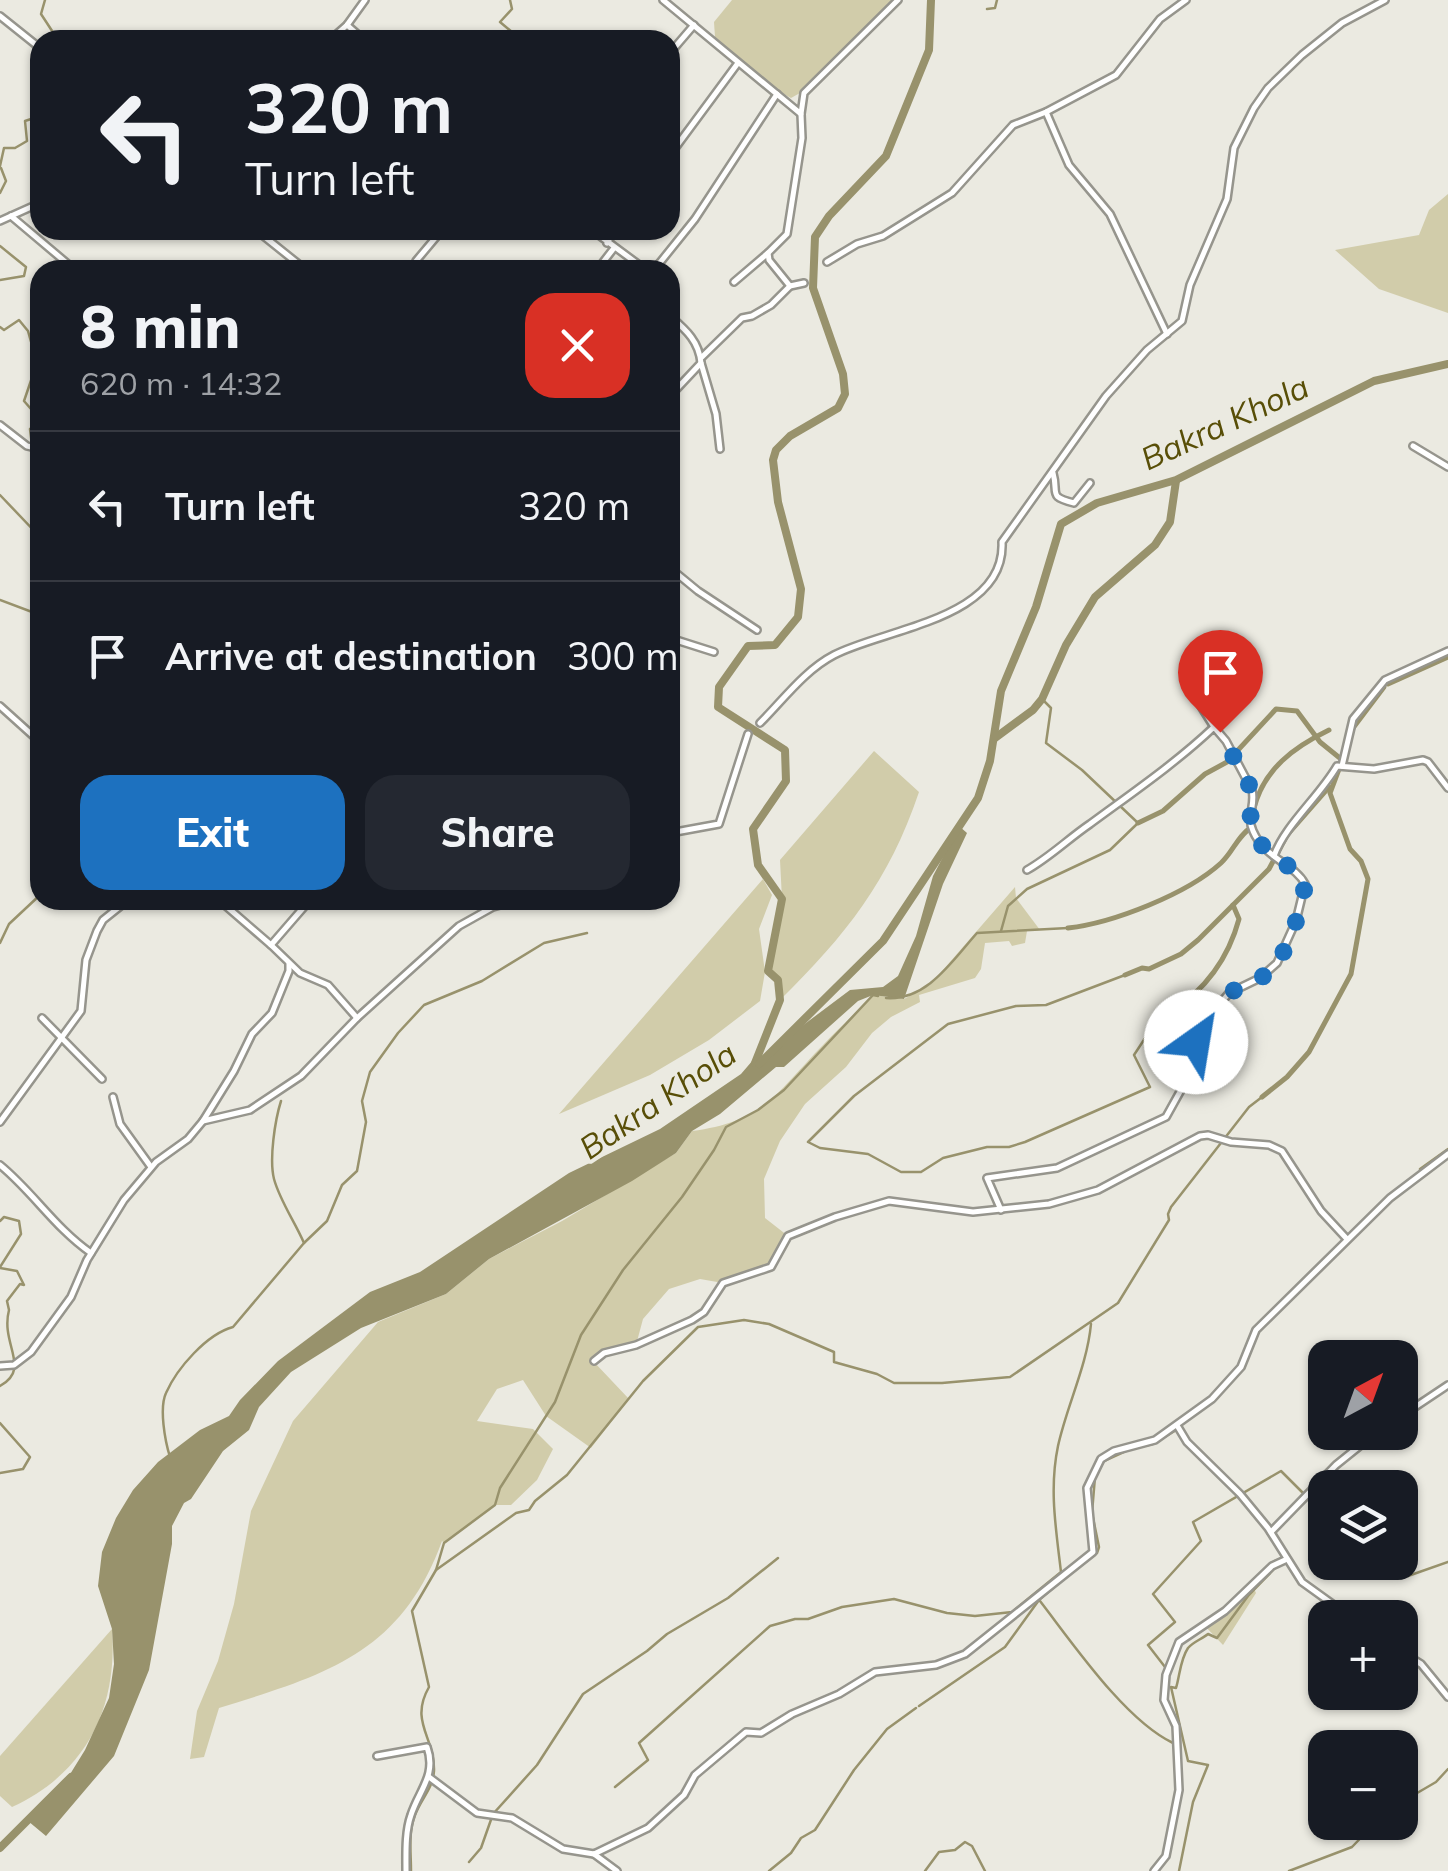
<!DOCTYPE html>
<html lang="en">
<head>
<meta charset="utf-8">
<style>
  :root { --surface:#171b24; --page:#242831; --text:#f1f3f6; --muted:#9ea1a6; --line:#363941; --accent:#1d71bf }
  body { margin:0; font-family:Mulish,sans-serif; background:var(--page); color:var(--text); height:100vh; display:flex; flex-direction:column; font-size:38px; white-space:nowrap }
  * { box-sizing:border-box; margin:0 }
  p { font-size:32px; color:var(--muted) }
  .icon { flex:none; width:55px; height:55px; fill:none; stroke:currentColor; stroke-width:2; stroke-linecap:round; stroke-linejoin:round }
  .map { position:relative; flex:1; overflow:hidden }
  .details { position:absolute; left:30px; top:260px; width:650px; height:650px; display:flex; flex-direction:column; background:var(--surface); border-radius:30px; box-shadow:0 2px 8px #0004 }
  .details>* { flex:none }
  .banner { position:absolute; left:30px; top:30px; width:650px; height:210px; border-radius:30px; box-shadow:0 2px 8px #0004; background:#171b24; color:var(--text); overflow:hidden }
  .needle { width:65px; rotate:41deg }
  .buttons { position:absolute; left:1308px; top:1340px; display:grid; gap:20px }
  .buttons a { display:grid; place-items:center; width:110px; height:110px; border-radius:20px; background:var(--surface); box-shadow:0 2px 8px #0004; font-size:50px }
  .pin { position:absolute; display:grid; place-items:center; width:85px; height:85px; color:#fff; margin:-102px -42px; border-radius:50% 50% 50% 0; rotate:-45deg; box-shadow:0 0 10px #0007 }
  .pin .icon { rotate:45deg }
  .me { position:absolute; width:110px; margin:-55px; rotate:32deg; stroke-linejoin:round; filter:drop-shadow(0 0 8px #0008) }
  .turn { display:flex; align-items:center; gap:35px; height:210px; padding:0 50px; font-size:45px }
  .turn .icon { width:130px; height:130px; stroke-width:2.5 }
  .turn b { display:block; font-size:70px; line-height:85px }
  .round { display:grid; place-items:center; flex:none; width:105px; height:105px; border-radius:30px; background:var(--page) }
  .overview { display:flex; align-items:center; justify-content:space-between; height:170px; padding:0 50px }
  h1 { font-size:60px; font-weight:800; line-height:75px }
  .button { display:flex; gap:20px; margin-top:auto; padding:20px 50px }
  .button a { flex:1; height:115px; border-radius:30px; background:var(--accent); color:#fff; font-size:40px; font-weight:800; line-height:115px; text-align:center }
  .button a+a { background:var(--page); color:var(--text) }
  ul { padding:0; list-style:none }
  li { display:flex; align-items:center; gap:30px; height:150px; padding:0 50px; border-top:2px solid var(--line) }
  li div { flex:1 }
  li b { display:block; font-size:38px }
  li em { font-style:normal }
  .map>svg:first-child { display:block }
  .green { fill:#d1ccaa }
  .water { fill:#98926c }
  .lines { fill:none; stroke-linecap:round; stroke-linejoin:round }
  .stream { stroke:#98926c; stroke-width:2.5 }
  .canal { stroke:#98926c; stroke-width:5 }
  .river { stroke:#98926c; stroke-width:8 }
  .minor-casing { stroke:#96958d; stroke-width:10 }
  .minor { stroke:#fff; stroke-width:5 }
  .route { stroke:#1d71bf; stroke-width:18; stroke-dasharray:0 32.4 }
  .labels { text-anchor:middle; stroke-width:8; stroke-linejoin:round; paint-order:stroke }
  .water-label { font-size:32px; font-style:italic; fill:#584e07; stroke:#ebeae1 }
</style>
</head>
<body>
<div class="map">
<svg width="1448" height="1871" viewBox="0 0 1448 1871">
  <rect width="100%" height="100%" fill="#ebeae1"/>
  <g class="green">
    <path d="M 732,0 L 895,0 L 893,7 L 816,84 L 791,98 L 778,91 L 715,37 L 714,22 Z"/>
    <path d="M 1448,194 L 1448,313 L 1379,289 L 1335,250 L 1419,235 L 1429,210 Z"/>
    <path d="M 874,751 L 919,792 C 889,881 846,935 780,1000 L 778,980 L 768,971 L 782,899 L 780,860 Z"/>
    <path d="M 763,879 L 772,895 L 759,929 L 765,972 L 760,1001 L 709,1040 L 650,1075 L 559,1114 Z"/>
    <path d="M 1015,887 L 1016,898 L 1040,930 L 1027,931 L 1025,943 L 1012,946 L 1009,941 L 985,943 L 981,969 L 975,978 L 919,995 L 920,1002 L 891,1017 L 872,1033 L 846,1067 L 805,1104 L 780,1141 L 764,1179 L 765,1218 L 788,1236 L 771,1267 L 723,1283 L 700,1279 L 669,1289 L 643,1319 L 636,1345 L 604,1353 L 594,1362 L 629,1399 L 591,1448 L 546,1416 L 523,1380 L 497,1389 L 477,1421 L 533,1429 L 553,1449 L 537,1480 L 511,1505 L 495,1505 L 444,1543 L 442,1541 C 401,1654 325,1675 219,1708 L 204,1757 L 190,1759 L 197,1711 L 218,1661 L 234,1604 L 251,1511 L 293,1421 L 378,1322 L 446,1294 L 489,1259 L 562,1221 L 676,1153 L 692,1131 C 764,1122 777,1092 824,1044 C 840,1027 857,1012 873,995 L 904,999 L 930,985 Z"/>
    <path d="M 1252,1584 L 1256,1593 L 1223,1645 L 1204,1625 L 1225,1611 Z"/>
    <path d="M 112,1629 C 118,1708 86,1773 12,1807 L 0,1796 L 0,1756 Z"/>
  </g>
  <path class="water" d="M 959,826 L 967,833 L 943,884 L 904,999 L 873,995 L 858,1001 L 784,1067 L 776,1067 L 720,1114 L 692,1131 L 676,1153 L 632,1181 L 489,1259 L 446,1294 L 361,1328 L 291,1372 L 259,1407 L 249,1430 L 223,1451 L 191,1499 L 184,1503 L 172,1526 L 172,1544 L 149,1670 L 114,1756 L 46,1836 L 28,1821 L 64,1784 L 85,1750 L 109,1698 L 114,1664 L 112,1629 L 98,1586 L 102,1552 L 116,1518 L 133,1490 L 158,1462 L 200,1430 L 229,1416 L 240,1400 L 278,1361 L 370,1292 L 420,1272 L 569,1173 L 660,1129 L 741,1074 L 759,1053 L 761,1062 L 786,1038 L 850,990 L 883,987 L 898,976 L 916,936 L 933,876 Z"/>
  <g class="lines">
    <g class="stream">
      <path d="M 45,0 L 41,14 L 58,40"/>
      <path d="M 987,9 L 995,8 L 997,0"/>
      <path d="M 509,40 L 512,32 L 500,22 L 512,9 L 510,0"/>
      <path d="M 0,166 L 4,148 L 15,148 L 27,141 L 25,121 L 40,116"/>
      <path d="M 0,193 L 6,181 L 1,168"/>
      <path d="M 0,246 L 26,267 L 24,276 L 0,280"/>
      <path d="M 0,327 L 4,330 L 19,320 L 28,331 L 37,363 L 24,401 L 38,417 L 39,425 L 30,429 L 32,445"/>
      <path d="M 33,450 L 40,462"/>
      <path d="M 0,495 L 40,537"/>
      <path d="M 0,600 L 40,615"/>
      <path d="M 1001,931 L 1008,906 L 1027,889 L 1110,850 L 1138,823 L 1082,770 L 1046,743 L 1051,708 L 1042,699"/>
      <path d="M 0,943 L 9,924 L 40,895"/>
      <path d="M 1125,975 L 1046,1005 L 1016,1006 L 948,1024 L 854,1096 L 808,1142 L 820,1148 L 868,1154 L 901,1172 L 921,1172 L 943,1158 L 987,1147 L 1009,1147 L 1025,1142 L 1150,1087 L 1134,1055 L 1155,1023 L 1170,1013"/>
      <path d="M 886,998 C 927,1001 952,961 977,933 L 1068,928"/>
      <path d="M 1420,1169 L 1448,1149"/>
      <path d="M 0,1221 L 4,1217 L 19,1221 L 21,1234 L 0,1267"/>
      <path d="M 304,1243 L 327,1221 L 342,1185 L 357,1171 L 366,1122 L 362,1101 L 370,1072 L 398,1033 L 424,1005 L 482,981 L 544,943 L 587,933"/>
      <path d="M 0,1268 L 17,1271 L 24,1285 L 20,1284 L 7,1301 L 9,1310 C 0,1345 32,1368 0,1386"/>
      <path d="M 0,1423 L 30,1457 L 23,1469 L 0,1473"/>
      <path d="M 1135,1448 L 1153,1444 L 1178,1429"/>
      <path d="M 170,1457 C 165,1441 159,1408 166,1393 C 177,1368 207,1334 233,1327 L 304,1243 C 295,1222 280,1201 274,1179 C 269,1159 275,1120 281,1101"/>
      <path d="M 1098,1470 L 1104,1461 L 1128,1450"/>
      <path d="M 1372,1562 L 1385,1576 L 1394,1568 L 1408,1576 L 1448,1562"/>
      <path d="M 436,1570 L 516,1513 L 529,1510 L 535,1501 L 567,1475 L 643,1381 L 698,1327 L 744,1320 L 769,1324 L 834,1352 L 834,1362 L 877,1374 L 894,1383 L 942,1383 L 1010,1377 L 1118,1303 L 1169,1220 L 1168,1214 L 1171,1207 L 1249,1107 L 1262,1097"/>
      <path d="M 1070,1574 L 1097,1553 L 1099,1547 L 1092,1513 L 1095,1477"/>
      <path d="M 1317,1590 L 1354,1618"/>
      <path d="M 1040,1601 C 1074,1645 1125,1720 1173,1743"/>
      <path d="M 1165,1667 L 1148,1645 L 1175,1622 L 1153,1594 L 1201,1541 L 1193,1522 L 1281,1471 L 1325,1515"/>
      <path d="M 919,1706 L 1005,1647 L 1039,1600 L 1060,1582"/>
      <path d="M 615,1787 L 648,1760 L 639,1743 L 770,1626 L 795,1619 L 808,1619 L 842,1607 L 894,1599 L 947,1613 L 975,1616 L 1012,1612 L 1061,1572 C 1056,1529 1049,1489 1058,1446 C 1067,1405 1087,1366 1091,1324"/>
      <path d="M 1400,1803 L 1436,1782 L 1448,1769"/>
      <path d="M 469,1862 L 481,1848 L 493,1814 L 537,1765 L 583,1694 L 647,1651 L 667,1634 L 728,1598 L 778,1558"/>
      <path d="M 411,1871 C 411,1852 408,1833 415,1815 C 421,1799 433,1788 434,1771 C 435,1737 409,1722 429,1687 L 412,1611 L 436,1570 L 444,1543 L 495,1505 L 500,1488 L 555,1402 L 581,1335 L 623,1270 L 682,1197 L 714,1150 L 726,1127 L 758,1110 L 784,1090 L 873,995 L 878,996"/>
      <path d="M 769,1871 L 791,1853 L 801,1838 L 815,1830 L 854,1770 L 887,1729 L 916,1708"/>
      <path d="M 925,1871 L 939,1852 L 955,1850 L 965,1842 L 972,1846 L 985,1871"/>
      <path d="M 1179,1871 L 1193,1802 L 1208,1765 L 1188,1761 L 1171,1687 L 1176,1688 C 1180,1675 1180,1660 1188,1648 C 1193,1642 1202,1639 1208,1634 L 1217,1638 L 1248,1596 L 1275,1568 L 1275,1561 L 1285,1557"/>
      <path d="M 1289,1871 L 1352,1847 L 1376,1822"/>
    </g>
    <g class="canal">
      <path d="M 1388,684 L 1448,657"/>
      <path d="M 1353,728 L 1384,687"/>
      <path d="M 1254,808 C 1264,769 1294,747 1329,730"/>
      <path d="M 1138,823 L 1163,811 L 1205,774 L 1227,762 L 1276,709 L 1297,711 L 1320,742 L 1341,759"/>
      <path d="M 1068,928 C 1113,923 1187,894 1221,863 C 1233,852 1238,835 1252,827"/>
      <path d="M 1125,975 L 1142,968 L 1149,969 L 1181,954 L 1198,940 L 1269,869 L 1287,835 L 1329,787"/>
      <path d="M 1170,1013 C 1205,990 1228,960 1239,919 L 1233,905"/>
      <path d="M 1262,1097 L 1287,1077 L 1309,1052 L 1351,974 L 1368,879 L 1361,861 L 1350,849 L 1330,793 L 1339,769"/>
    </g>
    <g class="river">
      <path d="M 995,738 L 1033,710 L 1042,699 L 1066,645 L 1095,597 L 1155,545 L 1170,522 L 1176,481"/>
      <path d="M 755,1063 L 780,1000 L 778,980 L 768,971 L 782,899 L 758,865 L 753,829 L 786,781 L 785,750 L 718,707 L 719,687 L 748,646 L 775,645 L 798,617 L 801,589 L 778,502 L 773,460 L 776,450 L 790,436 L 838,408 L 845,394 L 843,374 L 813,288 L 815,237 L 829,216 L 886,156 L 929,50 L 931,0"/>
      <path d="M 759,1064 L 883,941 L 978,798 L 990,761 L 1001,691 L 1036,607 L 1061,524 L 1097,503 L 1176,480 L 1374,381 L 1448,364"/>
      <path d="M 0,1848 L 71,1777"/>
    </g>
    <defs>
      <g id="minor">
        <path d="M 663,0 L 801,114 L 804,93 L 898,0"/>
        <path d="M 0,16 L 40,48"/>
        <path d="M 347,25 L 364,40"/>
        <path d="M 330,40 L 347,25 L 365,0"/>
        <path d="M 670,53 L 694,25"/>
        <path d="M 1046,112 L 1069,165 L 1110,214 L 1167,334"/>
        <path d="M 670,155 L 738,63"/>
        <path d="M 11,216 L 75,270"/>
        <path d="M 0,221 L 40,203"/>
        <path d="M 256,230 L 306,270"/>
        <path d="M 592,230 L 646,270"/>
        <path d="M 607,243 L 615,230"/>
        <path d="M 416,261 L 442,230"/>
        <path d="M 827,262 L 857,244 L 883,236 L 952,193 L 1013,125 L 1046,112 L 1116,75 L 1160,19 L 1186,0"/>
        <path d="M 597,270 L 614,248"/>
        <path d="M 654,270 L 695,219 L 777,94"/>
        <path d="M 734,282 L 768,253"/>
        <path d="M 790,286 L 769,260 L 768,253 L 787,234 L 802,138 L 801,114"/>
        <path d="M 670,316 C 686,330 699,341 701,363 L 670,396"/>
        <path d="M 702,357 L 742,318 L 752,316 L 771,305 L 790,286 L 804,283"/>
        <path d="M 701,363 L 716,414 L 720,449"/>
        <path d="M 0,425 L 27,446 L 40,449"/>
        <path d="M 1413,446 L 1448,467"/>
        <path d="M 1053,473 C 1059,494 1047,496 1074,503 L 1090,483"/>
        <path d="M 670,568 L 698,591 L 757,630"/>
        <path d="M 670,638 L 714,652"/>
        <path d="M 1199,703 L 1214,727"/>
        <path d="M 0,706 L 40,742"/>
        <path d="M 760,723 C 783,700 805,670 834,655 C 883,629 1006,619 1002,542 L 1106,396 L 1147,350 L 1182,321 L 1190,285 L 1227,199 L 1234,148 L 1254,108 L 1268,88 L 1302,55 L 1342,23 L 1385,0"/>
        <path d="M 1342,766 L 1353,719 L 1385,680 L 1448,651"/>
        <path d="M 670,833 L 719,824 L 748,734"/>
        <path d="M 1274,856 C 1285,825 1319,797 1337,766 L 1374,769 L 1423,760 L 1428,762 L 1448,788"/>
        <path d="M 219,900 L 271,945 L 310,900"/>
        <path d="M 271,945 L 300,973 L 328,985 L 357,1018"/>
        <path d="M 42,1018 L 102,1079"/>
        <path d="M 113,1097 L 120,1124 L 151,1167"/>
        <path d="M 203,1121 L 234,1071 L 252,1034 L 272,1013 L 289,971 L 289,964"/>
        <path d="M 0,1122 L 81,1011 L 86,960 L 97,931 L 103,920 L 128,900"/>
        <path d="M 0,1165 C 33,1192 55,1228 91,1253"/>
        <path d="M 1001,1210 L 987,1178 L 1057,1168 L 1166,1117 L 1181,1090 L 1205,1022 L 1229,993 L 1260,978 L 1277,963 L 1296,921 L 1305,884 C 1295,864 1265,859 1253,831 C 1246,816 1256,805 1252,790 L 1226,741 L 1214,727 C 1176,763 1132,793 1090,824 C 1068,839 1050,857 1027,870"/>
        <path d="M 594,1361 L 604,1353 L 636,1345 L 692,1320 L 704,1312 L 723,1283 L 771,1267 L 788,1236 L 835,1217 L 889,1201 L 973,1212 L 1049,1204 L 1098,1190 L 1200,1136 L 1208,1135 L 1231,1142 L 1269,1145 L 1282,1151 L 1321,1211 L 1346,1238"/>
        <path d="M 0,1366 L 14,1365 L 31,1352 L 71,1297 L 87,1260 L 124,1200 L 156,1162 L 188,1139 L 203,1121 L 250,1110 L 301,1076 L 357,1018 L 459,926 L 493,907 L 519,900"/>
        <path d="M 1400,1417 L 1448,1385"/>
        <path d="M 1178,1427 L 1187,1442 L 1240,1494 L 1268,1528 L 1302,1582 L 1352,1618"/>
        <path d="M 1271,1532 L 1336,1465 L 1377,1432"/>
        <path d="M 1400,1651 L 1421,1664 L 1448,1697"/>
        <path d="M 377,1756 L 427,1747 C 437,1775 419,1790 411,1815 C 405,1832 406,1853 406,1871"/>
        <path d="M 429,1777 L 477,1813 L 512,1818 L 563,1849 L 594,1854 L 648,1828 L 684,1795 L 695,1775 L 746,1732 L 761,1733 L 792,1714 L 839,1694 L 875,1672 L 936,1665 L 965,1654 L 1093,1552 L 1087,1488 L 1101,1459 L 1114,1451 L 1155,1440 L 1212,1399 L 1241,1367 L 1256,1330 L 1390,1198 L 1448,1154"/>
        <path d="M 594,1854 L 617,1871"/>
        <path d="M 1154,1871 L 1166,1856 L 1179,1790 L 1176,1726 L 1164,1700 L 1166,1675 L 1179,1642 L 1225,1611 L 1272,1566 L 1285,1560"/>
      </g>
    </defs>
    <use href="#minor" class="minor-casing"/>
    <use href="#minor" class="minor"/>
  </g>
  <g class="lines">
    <path class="route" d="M 1196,1042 C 1206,1024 1215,1002 1233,991 C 1245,984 1258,981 1269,972 C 1287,956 1302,908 1305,884 C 1295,863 1265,859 1253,831 C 1246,816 1256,805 1252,790 L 1220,732"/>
  </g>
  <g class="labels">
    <g class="water-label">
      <text transform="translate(1225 423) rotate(-25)" y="11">Bakra Khola</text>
      <text transform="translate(658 1101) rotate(-34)" y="11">Bakra Khola</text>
    </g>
  </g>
</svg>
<div class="buttons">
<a><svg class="needle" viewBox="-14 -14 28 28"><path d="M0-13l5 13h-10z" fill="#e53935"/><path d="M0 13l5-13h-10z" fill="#9ea1a6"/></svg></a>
<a><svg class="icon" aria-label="layers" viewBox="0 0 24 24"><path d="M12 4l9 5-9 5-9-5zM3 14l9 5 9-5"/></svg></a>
<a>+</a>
<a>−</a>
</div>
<div class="pin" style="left:1220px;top:732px;background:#d93025"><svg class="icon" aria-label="arrive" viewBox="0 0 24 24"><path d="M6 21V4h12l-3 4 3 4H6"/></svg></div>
<svg class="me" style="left:1196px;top:1042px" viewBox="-20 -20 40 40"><circle r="19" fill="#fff"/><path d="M0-13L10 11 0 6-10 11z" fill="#1d71bf"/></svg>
<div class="banner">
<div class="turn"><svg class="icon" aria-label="left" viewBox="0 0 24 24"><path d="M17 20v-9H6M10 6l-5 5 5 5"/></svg><div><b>320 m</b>Turn left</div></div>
</div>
<section class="details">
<div class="overview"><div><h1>8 min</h1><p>620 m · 14:32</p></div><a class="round" style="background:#d93025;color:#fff"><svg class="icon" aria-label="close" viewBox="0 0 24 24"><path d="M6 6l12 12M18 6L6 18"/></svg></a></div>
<ul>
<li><svg class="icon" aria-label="left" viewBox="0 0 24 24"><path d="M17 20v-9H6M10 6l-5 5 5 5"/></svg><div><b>Turn left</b></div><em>320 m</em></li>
<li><svg class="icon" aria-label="arrive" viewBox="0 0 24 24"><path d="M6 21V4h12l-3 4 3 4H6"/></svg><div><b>Arrive at destination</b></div><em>300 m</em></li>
</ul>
<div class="button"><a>Exit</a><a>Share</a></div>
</section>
</div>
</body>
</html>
